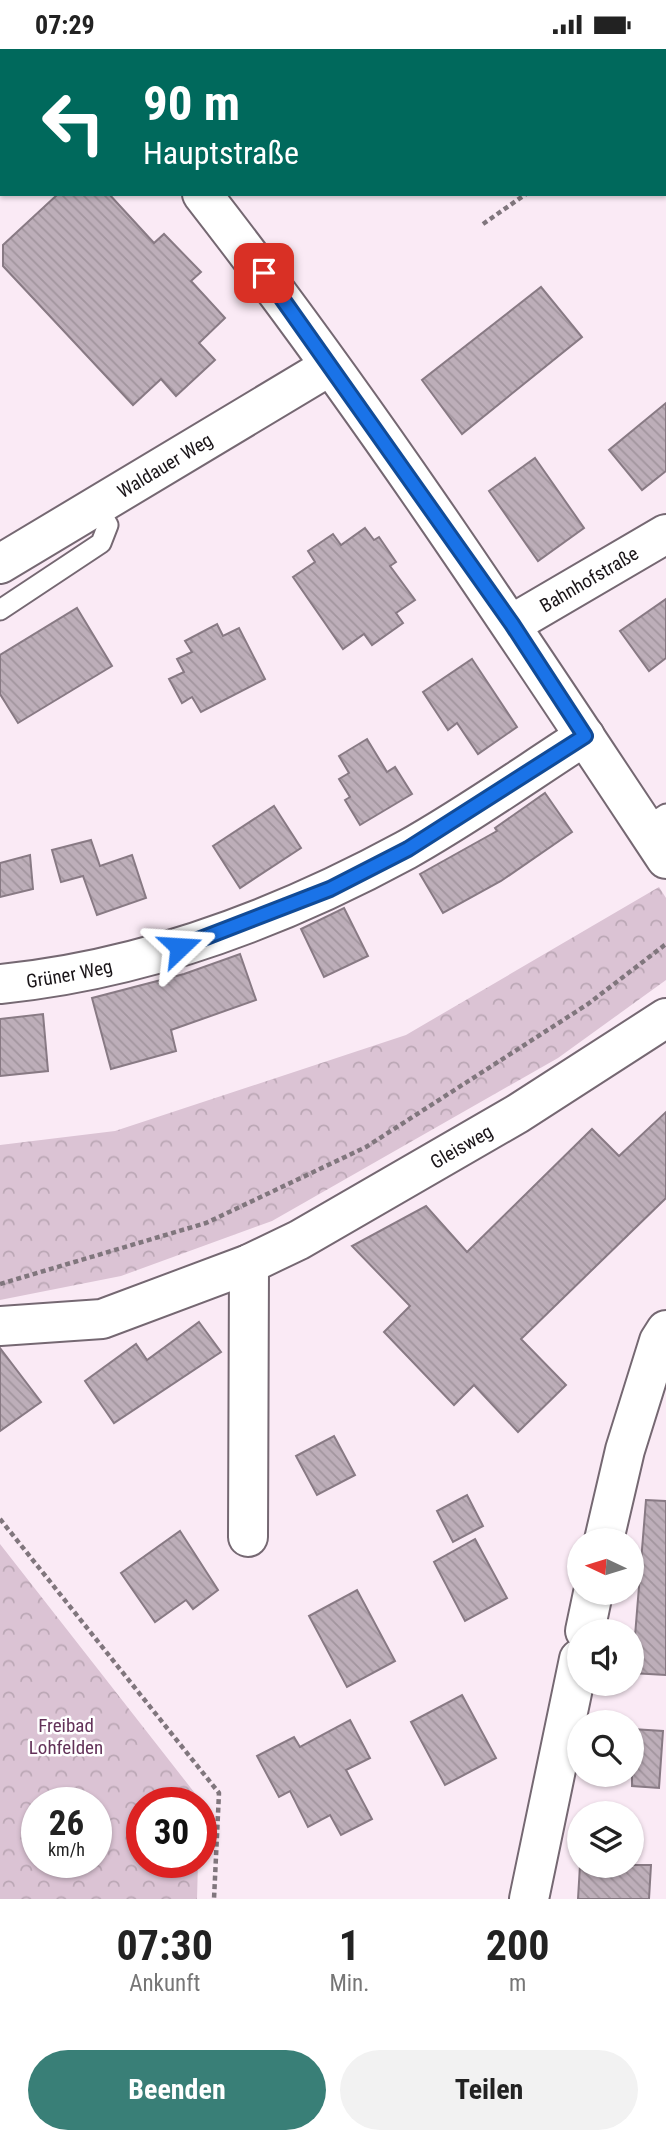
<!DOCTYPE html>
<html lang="de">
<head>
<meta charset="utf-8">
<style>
  :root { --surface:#fff; --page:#f2f2f2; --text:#222; --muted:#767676; --accent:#397f77 }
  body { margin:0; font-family:"Roboto Condensed",sans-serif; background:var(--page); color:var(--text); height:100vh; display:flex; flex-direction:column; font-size:26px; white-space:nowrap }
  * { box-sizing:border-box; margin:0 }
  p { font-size:23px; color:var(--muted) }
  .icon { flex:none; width:38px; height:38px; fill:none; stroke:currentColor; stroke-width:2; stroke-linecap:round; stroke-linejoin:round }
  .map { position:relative; height:1850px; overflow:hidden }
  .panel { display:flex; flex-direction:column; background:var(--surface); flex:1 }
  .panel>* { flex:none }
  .top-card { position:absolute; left:0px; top:0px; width:667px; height:147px; box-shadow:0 2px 5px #0004; background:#00695c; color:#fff; overflow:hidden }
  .needle { width:46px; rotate:274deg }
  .tools { position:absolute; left:567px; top:1479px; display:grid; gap:14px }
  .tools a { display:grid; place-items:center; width:77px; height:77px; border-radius:50%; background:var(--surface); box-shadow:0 2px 5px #0004; font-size:35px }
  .speed { position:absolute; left:21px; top:1738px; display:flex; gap:14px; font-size:35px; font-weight:700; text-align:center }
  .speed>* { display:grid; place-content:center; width:91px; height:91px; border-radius:50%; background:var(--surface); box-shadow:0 2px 5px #0004; line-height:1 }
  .speed small { font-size:18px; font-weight:400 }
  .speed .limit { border:10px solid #d22; background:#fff; color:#111 }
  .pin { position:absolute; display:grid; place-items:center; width:60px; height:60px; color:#fff; margin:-30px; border-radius:14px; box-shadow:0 4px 10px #0006 }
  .me { position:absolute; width:77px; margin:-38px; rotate:70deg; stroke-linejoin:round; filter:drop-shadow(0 0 5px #0008) }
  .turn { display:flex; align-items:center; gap:24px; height:147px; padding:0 28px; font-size:32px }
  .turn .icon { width:91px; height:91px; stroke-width:2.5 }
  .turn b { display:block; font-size:49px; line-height:60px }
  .eta { display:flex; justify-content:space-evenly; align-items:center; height:119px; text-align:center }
  .eta b { font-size:42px; font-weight:700; line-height:49px }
  .button { display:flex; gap:14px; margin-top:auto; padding:14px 28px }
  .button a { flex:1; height:80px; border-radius:42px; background:var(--accent); color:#fff; font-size:28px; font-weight:700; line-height:80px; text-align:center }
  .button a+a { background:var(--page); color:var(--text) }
  .status { display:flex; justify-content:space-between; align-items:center; height:49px; padding:0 35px; background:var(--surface); direction:ltr }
  .status svg { height:19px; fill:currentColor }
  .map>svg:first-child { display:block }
  .park { fill:url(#park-crowns); fill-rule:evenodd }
  .building { fill:url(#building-back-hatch); stroke:#887a84; stroke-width:2 }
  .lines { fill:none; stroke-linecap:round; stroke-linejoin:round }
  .lane-casing { stroke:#756872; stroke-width:23 }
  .street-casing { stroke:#756872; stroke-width:42 }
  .secondary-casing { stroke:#756872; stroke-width:42 }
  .path { stroke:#80767d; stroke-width:4.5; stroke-dasharray:5 3.5; stroke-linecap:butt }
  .lane { stroke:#fff; stroke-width:19 }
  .street { stroke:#fff; stroke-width:38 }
  .secondary { stroke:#fff; stroke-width:38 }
  .route-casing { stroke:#114b97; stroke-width:18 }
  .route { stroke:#1a73e8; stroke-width:12 }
  .labels { text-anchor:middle; stroke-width:5; stroke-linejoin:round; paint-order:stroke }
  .street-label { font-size:19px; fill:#1a1519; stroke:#fff }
  .park-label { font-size:19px; fill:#633259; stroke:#fff }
</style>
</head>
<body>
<div class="status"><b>07:29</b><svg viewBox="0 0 49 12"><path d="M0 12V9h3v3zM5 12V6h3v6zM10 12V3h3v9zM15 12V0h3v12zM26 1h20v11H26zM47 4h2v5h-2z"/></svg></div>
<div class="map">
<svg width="666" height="1850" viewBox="0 0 666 1850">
  <defs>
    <pattern id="park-crowns" width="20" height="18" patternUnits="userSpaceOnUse" patternTransform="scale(1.75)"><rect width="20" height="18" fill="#dbc3d4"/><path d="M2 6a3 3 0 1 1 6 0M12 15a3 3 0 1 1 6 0" fill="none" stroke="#bba7b5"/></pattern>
    <pattern id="building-back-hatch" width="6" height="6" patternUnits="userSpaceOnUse" patternTransform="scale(1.75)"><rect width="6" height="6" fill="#bdaeb9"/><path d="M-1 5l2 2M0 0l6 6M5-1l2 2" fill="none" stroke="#a2959e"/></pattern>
  </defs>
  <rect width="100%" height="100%" fill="#faeaf5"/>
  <g class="park">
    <path d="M 659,838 L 666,849 L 666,931 L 558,1009 L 272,1172 L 121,1227 L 0,1251 L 0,1096 L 115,1082 L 406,986 Z"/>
    <path d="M 0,1495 L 201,1752 L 142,1754 L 142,1813 L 198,1813 L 197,1850 L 0,1850 ZM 37,1754 L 96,1754 L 96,1813 L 37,1813 Z"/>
  </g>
  <g class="building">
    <path d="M 58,145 L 109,145 L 154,194 L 164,185 L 201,223 L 191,232 L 225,269 L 199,294 L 215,311 L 176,347 L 161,330 L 133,356 L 3,217 L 3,196 Z"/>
    <path d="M 541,238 L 582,288 L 462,385 L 422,331 Z"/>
    <path d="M 666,354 L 666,422 L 642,441 L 609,401 Z"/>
    <path d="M 535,409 L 584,479 L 538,512 L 489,442 Z"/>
    <path d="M 365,479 L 374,491 L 379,488 L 396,513 L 390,517 L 415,551 L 396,564 L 403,574 L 372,596 L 364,585 L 343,600 L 293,528 L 315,513 L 308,502 L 333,485 L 341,496 Z"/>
    <path d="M 666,550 L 666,609 L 649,622 L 620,582 Z"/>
    <path d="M 77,559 L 112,617 L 18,674 L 0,645 L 0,606 Z"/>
    <path d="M 217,575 L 223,587 L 239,579 L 265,630 L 201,663 L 192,648 L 182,654 L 169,630 L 184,623 L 177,610 L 192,603 L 185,592 Z"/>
    <path d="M 472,610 L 517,678 L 478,705 L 457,674 L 448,681 L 423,643 Z"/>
    <path d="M 367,690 L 387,723 L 395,718 L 412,745 L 360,776 L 345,751 L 350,748 L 339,730 L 349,724 L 339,707 Z"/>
    <path d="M 545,744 L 572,783 L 501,832 L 443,864 L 420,825 L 497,782 L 495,779 Z"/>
    <path d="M 274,757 L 301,799 L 240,839 L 213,797 Z"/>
    <path d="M 91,791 L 100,817 L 132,806 L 146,849 L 97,866 L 83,827 L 61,833 L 52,801 Z"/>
    <path d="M 30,806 L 33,840 L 0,848 L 0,814 Z"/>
    <path d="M 344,859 L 368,907 L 324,928 L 301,880 Z"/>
    <path d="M 240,905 L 256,951 L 171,981 L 176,1002 L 111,1020 L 92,949 L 184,925 Z"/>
    <path d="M 43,965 L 48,1022 L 0,1027 L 0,970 Z"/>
    <path d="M 666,1063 L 666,1149 L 521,1290 L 566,1336 L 518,1383 L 474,1336 L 454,1356 L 384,1283 L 410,1257 L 352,1197 L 426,1157 L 467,1203 L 592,1080 L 619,1107 Z"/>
    <path d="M 199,1273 L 221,1303 L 114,1374 L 85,1332 L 136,1295 L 147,1311 Z"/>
    <path d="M 0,1299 L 41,1353 L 0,1382 Z"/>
    <path d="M 334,1387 L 355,1426 L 317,1446 L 296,1407 Z"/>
    <path d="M 467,1446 L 483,1477 L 453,1493 L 437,1462 Z"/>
    <path d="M 646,1451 L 666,1452 L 666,1626 L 632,1624 Z"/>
    <path d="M 180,1482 L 218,1541 L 193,1560 L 186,1551 L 155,1573 L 121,1524 Z"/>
    <path d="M 475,1490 L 507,1549 L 465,1572 L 434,1513 Z"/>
    <path d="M 357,1541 L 395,1612 L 347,1638 L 309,1567 Z"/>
    <path d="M 462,1646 L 496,1709 L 445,1736 L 411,1673 Z"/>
    <path d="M 350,1671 L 370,1709 L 346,1721 L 372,1770 L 341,1786 L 330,1766 L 308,1778 L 290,1742 L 279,1748 L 257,1707 L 294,1688 L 300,1698 Z"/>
    <path d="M 632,1680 L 663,1682 L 659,1739 L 632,1737 Z"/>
    <path d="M 580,1816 L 651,1816 L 649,1850 L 578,1850 Z"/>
  </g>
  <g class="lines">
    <defs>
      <g id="lane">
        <path d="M 0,561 L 101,494 L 108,476 L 97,457"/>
        <path d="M 645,779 L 666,765"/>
      </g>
      <g id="street">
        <path id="s1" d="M 512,575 L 666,485"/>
        <path id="s2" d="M 0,935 C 142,921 281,869 406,801 C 467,767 526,725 585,687"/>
        <path id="s3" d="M 0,1277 L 102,1270 L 249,1215 L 299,1191 L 517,1065 L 666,969"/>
        <path d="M 248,1488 L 249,1215"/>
        <path d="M 604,1491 L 625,1401 L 659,1292 L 666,1281"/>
        <path d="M 585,1582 L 593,1544"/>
        <path d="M 529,1850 L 579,1610"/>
      </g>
      <g id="secondary">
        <path d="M 83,0 L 84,2"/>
        <path d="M 202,145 C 368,358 517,585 666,810"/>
        <path id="s4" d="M 0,515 L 330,317"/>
      </g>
    </defs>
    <use href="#lane" class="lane-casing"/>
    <use href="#street" class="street-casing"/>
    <use href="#secondary" class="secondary-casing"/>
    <g class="path">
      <path d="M 665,52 L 666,51"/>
      <path d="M 483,175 L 526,145"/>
      <path d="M 0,1235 L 206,1174 L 366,1098 L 588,955 L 666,895"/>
      <path d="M 0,1470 L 219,1744 L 214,1850"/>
    </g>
    <use href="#lane" class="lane"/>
    <use href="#street" class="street"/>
    <use href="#secondary" class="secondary"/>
  </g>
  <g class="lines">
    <defs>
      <path id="route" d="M 180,898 L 330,840 L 408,800 L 585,687 L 512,575 L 264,224"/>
    </defs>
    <use href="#route" class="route-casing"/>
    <use href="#route" class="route"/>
  </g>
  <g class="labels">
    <g class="street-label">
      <text dy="7" stroke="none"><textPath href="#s4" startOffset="192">Waldauer Weg</textPath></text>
      <text dy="7" stroke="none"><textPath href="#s1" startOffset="89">Bahnhofstraße</textPath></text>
      <text dy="7" stroke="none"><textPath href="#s2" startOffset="70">Grüner Weg</textPath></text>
      <text dy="7" stroke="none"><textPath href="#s3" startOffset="502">Gleisweg</textPath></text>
    </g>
    <g class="park-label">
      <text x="66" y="1683">Freibad<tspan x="66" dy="22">Lohfelden</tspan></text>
    </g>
  </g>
</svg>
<div class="tools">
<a><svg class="needle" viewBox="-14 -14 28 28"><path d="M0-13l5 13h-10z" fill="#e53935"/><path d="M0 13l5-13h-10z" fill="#767676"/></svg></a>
<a><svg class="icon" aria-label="sound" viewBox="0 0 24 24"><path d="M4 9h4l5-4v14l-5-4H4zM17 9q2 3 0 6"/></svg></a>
<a><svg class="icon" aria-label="search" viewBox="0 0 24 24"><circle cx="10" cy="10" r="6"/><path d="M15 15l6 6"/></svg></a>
<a><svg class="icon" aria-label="layers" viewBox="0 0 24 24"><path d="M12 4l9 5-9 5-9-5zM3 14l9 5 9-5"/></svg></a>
</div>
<div class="speed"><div>26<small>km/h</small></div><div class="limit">30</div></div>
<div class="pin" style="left:264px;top:224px;background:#d93025"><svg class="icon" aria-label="arrive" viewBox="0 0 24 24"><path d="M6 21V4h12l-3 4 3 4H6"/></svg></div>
<svg class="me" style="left:180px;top:898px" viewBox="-20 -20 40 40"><path d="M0-17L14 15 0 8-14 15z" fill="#1a73e8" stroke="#fff" stroke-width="4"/></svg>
<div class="top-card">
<div class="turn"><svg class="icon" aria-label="left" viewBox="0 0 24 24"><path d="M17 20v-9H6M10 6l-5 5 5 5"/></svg><div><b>90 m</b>Hauptstraße</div></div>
</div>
</div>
<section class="panel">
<div class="eta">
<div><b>07:30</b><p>Ankunft</p></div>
<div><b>1</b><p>Min.</p></div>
<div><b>200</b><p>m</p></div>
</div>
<div class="button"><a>Beenden</a><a>Teilen</a></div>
</section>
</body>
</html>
